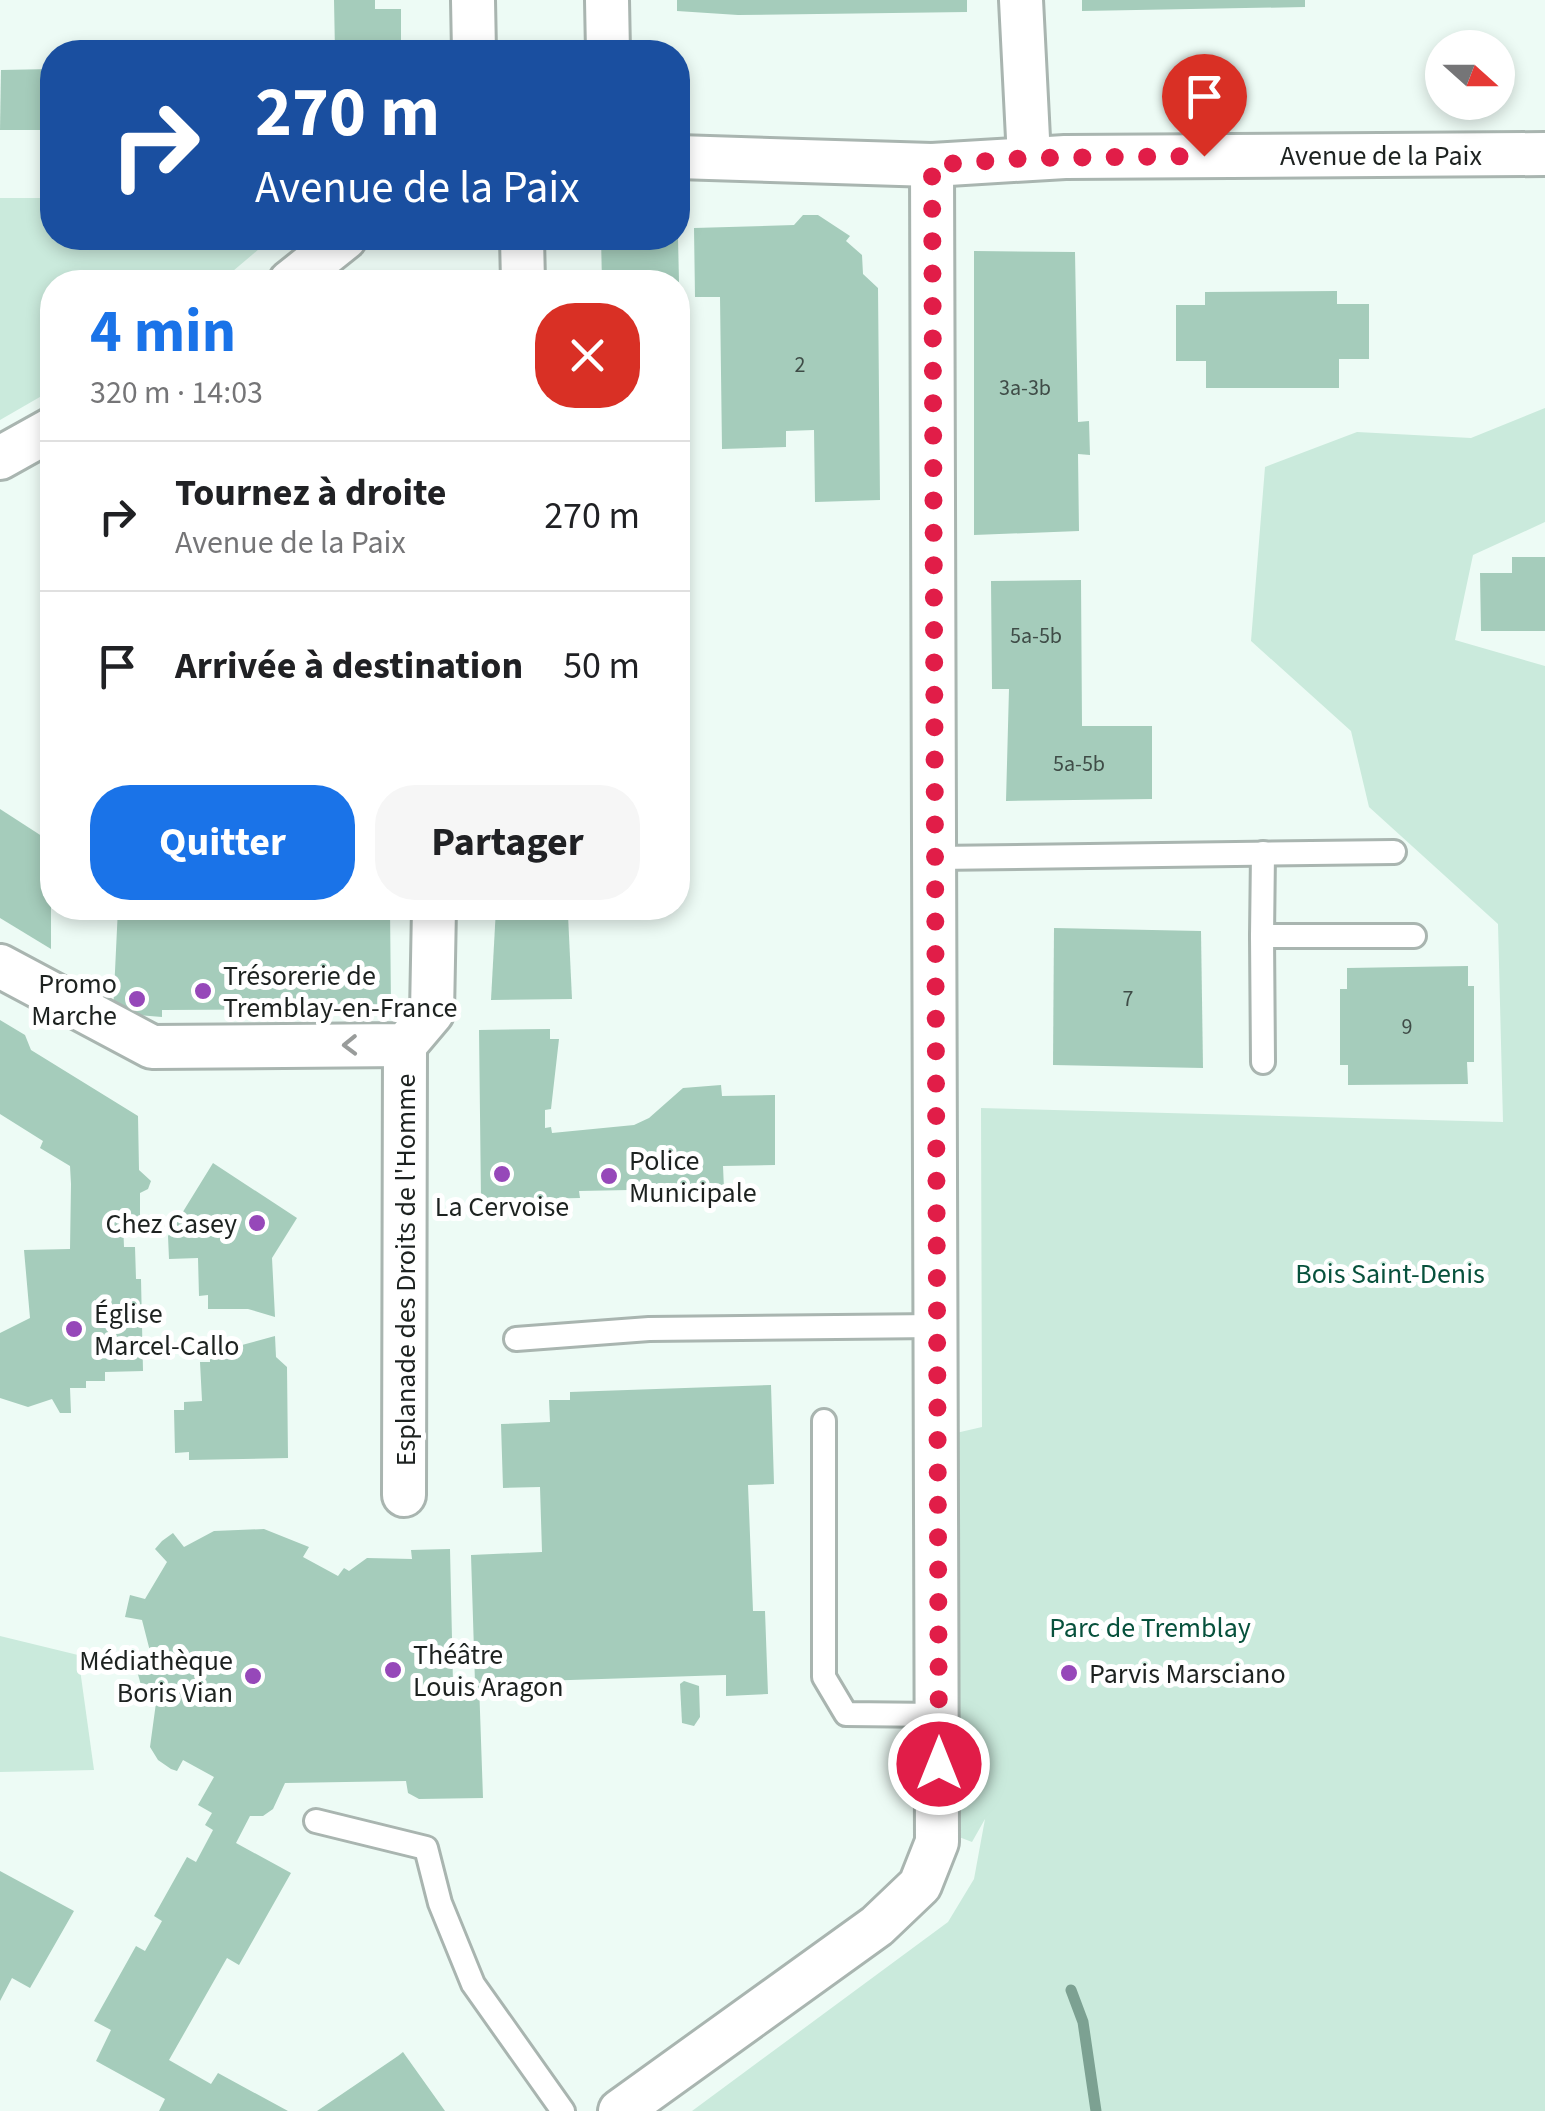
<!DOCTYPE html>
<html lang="fr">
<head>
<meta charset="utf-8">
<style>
  :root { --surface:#fff; --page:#f6f6f6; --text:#202124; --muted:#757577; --line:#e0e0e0; --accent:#1a73e8 }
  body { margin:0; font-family:"Source Sans 3",sans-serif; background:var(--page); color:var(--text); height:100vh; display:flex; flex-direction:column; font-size:38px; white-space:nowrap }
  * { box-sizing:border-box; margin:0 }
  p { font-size:32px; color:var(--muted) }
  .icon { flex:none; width:55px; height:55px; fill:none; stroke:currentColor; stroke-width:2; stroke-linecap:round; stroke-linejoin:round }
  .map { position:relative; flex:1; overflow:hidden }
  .details { position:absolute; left:40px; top:270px; width:650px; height:650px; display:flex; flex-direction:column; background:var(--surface); border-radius:40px; box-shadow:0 5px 15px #0003 }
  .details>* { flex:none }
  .hud { position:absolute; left:40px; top:40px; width:650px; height:210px; border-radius:40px; box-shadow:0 5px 15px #0003; background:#1a4fa0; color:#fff; overflow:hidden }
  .needle { width:65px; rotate:111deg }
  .fabs { position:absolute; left:1425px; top:30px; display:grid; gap:20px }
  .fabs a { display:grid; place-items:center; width:90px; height:90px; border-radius:50%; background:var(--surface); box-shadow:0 5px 15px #0003; font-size:50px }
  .pin { position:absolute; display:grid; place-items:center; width:85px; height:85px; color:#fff; margin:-102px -42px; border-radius:50% 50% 50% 0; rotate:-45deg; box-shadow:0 0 10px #0007 }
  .pin .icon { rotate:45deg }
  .me { position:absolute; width:110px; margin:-55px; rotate:0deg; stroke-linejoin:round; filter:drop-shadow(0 0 8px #0008) }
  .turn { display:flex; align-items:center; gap:35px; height:210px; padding:0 50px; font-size:45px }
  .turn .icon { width:130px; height:130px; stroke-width:2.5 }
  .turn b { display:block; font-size:70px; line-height:85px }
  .round { display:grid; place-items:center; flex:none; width:105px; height:105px; border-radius:40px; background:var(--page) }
  .head { display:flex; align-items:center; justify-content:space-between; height:170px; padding:0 50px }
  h1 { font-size:60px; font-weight:700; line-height:75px; color:var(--accent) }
  .cta { display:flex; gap:20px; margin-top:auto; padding:20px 50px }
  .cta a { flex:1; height:115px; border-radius:40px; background:var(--accent); color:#fff; font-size:40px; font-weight:700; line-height:115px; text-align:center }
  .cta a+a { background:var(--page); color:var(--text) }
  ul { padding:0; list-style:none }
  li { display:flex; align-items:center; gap:30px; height:150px; padding:0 50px; border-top:2px solid var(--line) }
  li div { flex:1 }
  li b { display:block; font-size:38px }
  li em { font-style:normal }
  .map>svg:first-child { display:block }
  .green { fill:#caeadc }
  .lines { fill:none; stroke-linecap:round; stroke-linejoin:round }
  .stream { stroke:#7ca192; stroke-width:11 }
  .building { fill:#a5ccbb }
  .lane-casing { stroke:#a9b5b0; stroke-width:28 }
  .street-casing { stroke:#a9b5b0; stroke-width:48 }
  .lane { stroke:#fff; stroke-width:22 }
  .street { stroke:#fff; stroke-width:42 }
  .oneway { stroke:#999c9b }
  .route { stroke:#e11d48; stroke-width:18; stroke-dasharray:0 32.4 }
  .poi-dot { fill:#9648b9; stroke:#fff; stroke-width:4 }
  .labels { text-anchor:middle; stroke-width:10; stroke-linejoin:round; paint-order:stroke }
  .number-label { font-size:22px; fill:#3f4c47 }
  .street-label { font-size:28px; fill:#1d2220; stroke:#fff }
  .poi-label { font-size:28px; fill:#1d2220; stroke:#fff; text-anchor:start }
  .park-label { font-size:28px; fill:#07513c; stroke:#fff }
</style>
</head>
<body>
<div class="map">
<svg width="1545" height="2111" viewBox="0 0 1545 2111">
  <rect width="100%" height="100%" fill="#edfbf5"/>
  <g class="green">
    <path d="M 0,198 L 52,198 L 52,238 L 272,238 L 220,282 L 52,282 L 52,390 L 0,420 Z"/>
    <path d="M 1545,408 L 1545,522 L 1473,555 L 1455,640 L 1545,666 L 1545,2111 L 692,2111 L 948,1922 L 974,1879 L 985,1819 L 972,1842 L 959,1837 L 963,1783 L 957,1755 L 956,1433 L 982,1427 L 981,1108 L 1503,1122 L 1498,924 L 1369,807 L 1351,731 L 1251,641 L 1265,467 L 1357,432 L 1471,438 Z"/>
    <path d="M 0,1636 L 78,1655 L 94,1770 L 0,1772 Z"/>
  </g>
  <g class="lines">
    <path class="stream" d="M 1071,1990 L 1083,2022 L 1096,2111"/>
  </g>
  <g class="building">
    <path d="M 334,0 L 375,0 L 375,9 L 401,9 L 401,52 L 335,52 Z"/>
    <path d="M 677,0 L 967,0 L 967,12 L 738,15 L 677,11 Z"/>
    <path d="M 1082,0 L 1305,0 L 1305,7 L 1082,11 Z"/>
    <path d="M 52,69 L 52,130 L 0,130 L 1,70 Z"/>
    <path d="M 803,215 L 818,215 L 850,236 L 846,241 L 862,255 L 863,274 L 878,288 L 880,500 L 815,502 L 814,430 L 786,431 L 786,447 L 722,449 L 720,297 L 695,297 L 694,228 L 794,225 Z"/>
    <path d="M 601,238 L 678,238 L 679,282 L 602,282 Z"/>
    <path d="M 974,251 L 1075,252 L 1078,422 L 1089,421 L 1090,455 L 1078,454 L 1079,531 L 974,535 Z"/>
    <path d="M 1337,291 L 1337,304 L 1369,304 L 1369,359 L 1339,359 L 1339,388 L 1206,388 L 1206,361 L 1176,361 L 1176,305 L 1205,305 L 1205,292 Z"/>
    <path d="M 1512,557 L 1545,557 L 1545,631 L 1481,631 L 1480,573 L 1512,573 Z"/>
    <path d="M 1081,580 L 1082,726 L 1152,726 L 1152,799 L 1006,801 L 1009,689 L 992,689 L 991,581 Z"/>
    <path d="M 0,809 L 51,842 L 51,949 L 0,918 Z"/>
    <path d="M 118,908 L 221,908 L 248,916 L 275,908 L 390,908 L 391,1009 L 162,1010 L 162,1017 L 113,1013 Z"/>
    <path d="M 496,908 L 560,908 L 568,915 L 572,999 L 491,1000 Z"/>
    <path d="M 1054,928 L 1201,931 L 1203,1068 L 1053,1065 Z"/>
    <path d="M 1468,966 L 1468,986 L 1474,986 L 1474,1062 L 1467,1062 L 1468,1084 L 1348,1085 L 1348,1065 L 1340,1065 L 1340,989 L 1347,989 L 1347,968 Z"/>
    <path d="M 0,1020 L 25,1035 L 31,1050 L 138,1116 L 139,1170 L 151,1181 L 148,1189 L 140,1193 L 140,1222 L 123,1222 L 124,1247 L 135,1247 L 136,1279 L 141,1279 L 143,1371 L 105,1372 L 105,1381 L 86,1381 L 86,1388 L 70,1388 L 71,1413 L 60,1413 L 52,1399 L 28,1407 L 0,1398 L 0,1333 L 30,1318 L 24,1250 L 70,1249 L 71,1184 L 70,1166 L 40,1148 L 43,1141 L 0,1114 Z"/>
    <path d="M 550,1029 L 550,1039 L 559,1039 L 551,1109 L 545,1110 L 545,1128 L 551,1127 L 552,1133 L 634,1125 L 649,1118 L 683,1088 L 721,1085 L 722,1096 L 775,1095 L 775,1165 L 723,1166 L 724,1189 L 650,1190 L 650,1182 L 629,1183 L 629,1190 L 579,1191 L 580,1198 L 481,1200 L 479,1030 Z"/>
    <path d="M 213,1163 L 297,1218 L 272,1258 L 275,1317 L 248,1309 L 208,1309 L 208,1295 L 199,1296 L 198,1258 L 169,1259 L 168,1236 Z"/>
    <path d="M 275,1336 L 276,1357 L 287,1367 L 288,1458 L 189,1460 L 189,1452 L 175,1453 L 174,1410 L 184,1410 L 184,1402 L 202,1401 L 200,1362 L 210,1362 L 210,1346 L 242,1345 Z"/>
    <path d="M 771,1385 L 774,1484 L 748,1485 L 753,1611 L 765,1611 L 768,1694 L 726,1696 L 726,1675 L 479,1683 L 483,1798 L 419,1799 L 408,1793 L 406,1781 L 285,1783 L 273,1809 L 263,1816 L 250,1816 L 236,1843 L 291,1873 L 239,1965 L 227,1958 L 169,2060 L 211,2084 L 218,2073 L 288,2111 L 159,2111 L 165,2099 L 96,2061 L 111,2030 L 94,2021 L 136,1946 L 145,1951 L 162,1921 L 154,1916 L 187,1857 L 196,1862 L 213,1830 L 205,1825 L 212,1813 L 198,1805 L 214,1777 L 183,1760 L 177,1771 L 171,1769 L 158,1760 L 150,1747 L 158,1688 L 141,1685 L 137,1671 L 153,1663 L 142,1620 L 125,1617 L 130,1595 L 145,1599 L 167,1562 L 155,1549 L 162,1541 L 173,1533 L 184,1547 L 214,1531 L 264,1529 L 309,1547 L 303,1557 L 338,1576 L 344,1568 L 349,1571 L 367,1558 L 412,1559 L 411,1550 L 450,1549 L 453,1684 L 475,1683 L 471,1555 L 542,1552 L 540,1487 L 503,1488 L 501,1424 L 550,1422 L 549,1400 L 570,1400 L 570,1392 Z"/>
    <path d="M 684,1681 L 699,1686 L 700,1717 L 694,1726 L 682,1723 L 680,1684 Z"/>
    <path d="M 0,1871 L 74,1911 L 30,1988 L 12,1978 L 0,2001 Z"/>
    <path d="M 403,2052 L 445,2111 L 317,2111 L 398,2056 Z"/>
  </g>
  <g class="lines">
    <defs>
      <g id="lane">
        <path d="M 935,858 L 1394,852"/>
        <path d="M 1262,936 L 1263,853"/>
        <path d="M 1263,1062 L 1262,936 L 1414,936"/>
        <path d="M 516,1339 L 649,1329 L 936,1326"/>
        <path d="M 824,1421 L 824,1677 L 846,1714 L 939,1715"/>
        <path d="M 316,1821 L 426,1848 L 440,1903 L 473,1984 L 563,2111"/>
      </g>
      <g id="street">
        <path d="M 473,0 L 474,52"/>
        <path d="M 607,0 L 608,52"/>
        <path d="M 1021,0 L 1029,158"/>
        <path d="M 678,157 L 932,165 L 1065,157 L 1545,154"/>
        <path d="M 522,238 L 523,282"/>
        <path d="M 290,282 L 345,238"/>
        <path d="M 0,458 L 52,429"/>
        <path d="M 0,966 L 152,1047 L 405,1045 L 432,1013 L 434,908"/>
        <path d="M 404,1495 L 405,1045"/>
        <path d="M 620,2111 L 877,1926 L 920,1885 L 937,1842 L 932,165"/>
      </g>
    </defs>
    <use href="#lane" class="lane-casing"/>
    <use href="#street" class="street-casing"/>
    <use href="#lane" class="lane"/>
    <use href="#street" class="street"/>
  </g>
  <defs><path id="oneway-chevron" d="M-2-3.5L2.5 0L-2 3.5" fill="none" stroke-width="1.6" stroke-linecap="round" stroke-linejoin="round" transform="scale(2.5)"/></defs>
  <use class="oneway" href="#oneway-chevron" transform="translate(350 1045) rotate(179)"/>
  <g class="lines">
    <path class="route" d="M 939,1764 L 932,165 L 1029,158 L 1204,156"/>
  </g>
  <g class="poi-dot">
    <circle cx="203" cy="991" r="10"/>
    <circle cx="137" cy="999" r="10"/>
    <circle cx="502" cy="1174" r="10"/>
    <circle cx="609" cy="1176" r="10"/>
    <circle cx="257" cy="1223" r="10"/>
    <circle cx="74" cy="1329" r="10"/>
    <circle cx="393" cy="1670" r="10"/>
    <circle cx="1069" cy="1673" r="10"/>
    <circle cx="253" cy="1676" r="10"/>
  </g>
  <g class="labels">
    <g class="number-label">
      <text x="800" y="372">2</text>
      <text x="1025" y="395">3a-3b</text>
      <text x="1036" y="643">5a-5b</text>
      <text x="1079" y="771">5a-5b</text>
      <text x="1128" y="1006">7</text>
      <text x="1407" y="1034">9</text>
    </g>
    <g class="street-label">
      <text x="1381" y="165">Avenue de la Paix</text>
      <text transform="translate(405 1270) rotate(-90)" y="10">Esplanade des Droits de l'Homme</text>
    </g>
    <g class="poi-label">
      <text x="223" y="985">Trésorerie de<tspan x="223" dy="32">Tremblay-en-France</tspan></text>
      <text x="117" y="993" text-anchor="end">Promo<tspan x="117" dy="32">Marche</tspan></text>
      <text x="629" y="1170">Police<tspan x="629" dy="32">Municipale</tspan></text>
      <text x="502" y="1216" text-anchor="middle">La Cervoise</text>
      <text x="237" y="1233" text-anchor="end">Chez Casey</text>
      <text x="94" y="1323">Église<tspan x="94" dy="32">Marcel-Callo</tspan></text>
      <text x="413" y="1664">Théâtre<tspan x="413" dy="32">Louis Aragon</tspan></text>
      <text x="233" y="1670" text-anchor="end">Médiathèque<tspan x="233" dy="32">Boris Vian</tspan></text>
      <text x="1089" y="1683">Parvis Marsciano</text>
    </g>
    <g class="park-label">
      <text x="1390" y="1283">Bois Saint-Denis</text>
      <text x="1150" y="1637">Parc de Tremblay</text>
    </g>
  </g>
</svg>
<div class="fabs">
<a><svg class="needle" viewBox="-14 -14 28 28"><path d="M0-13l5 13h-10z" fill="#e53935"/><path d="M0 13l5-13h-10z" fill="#757577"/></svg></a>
</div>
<div class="pin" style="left:1204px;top:156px;background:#d93025"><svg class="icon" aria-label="arrive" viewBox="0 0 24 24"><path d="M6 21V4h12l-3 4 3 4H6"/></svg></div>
<svg class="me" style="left:939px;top:1764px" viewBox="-20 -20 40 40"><circle r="17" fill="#e11d48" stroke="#fff" stroke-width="3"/><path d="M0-11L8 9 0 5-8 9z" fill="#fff"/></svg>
<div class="hud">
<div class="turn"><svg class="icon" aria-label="right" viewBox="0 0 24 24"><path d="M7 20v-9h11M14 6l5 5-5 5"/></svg><div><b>270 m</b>Avenue de la Paix</div></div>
</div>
<section class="details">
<div class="head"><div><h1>4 min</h1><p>320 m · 14:03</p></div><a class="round" style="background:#d93025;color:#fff"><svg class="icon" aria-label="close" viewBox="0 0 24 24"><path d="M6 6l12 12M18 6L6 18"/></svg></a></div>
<ul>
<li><svg class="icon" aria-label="right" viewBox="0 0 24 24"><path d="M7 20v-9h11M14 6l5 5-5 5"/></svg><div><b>Tournez à droite</b><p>Avenue de la Paix</p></div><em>270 m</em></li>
<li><svg class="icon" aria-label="arrive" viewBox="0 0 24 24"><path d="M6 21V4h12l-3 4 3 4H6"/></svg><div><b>Arrivée à destination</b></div><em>50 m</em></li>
</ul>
<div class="cta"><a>Quitter</a><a>Partager</a></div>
</section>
</div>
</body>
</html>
